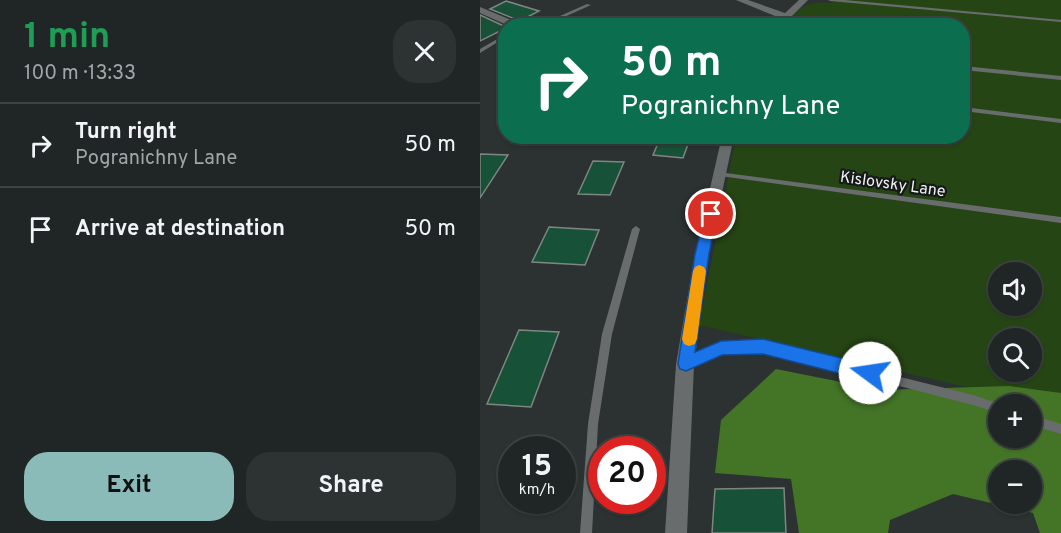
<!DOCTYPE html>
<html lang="en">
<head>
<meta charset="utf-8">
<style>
  :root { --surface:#202625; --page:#2d3232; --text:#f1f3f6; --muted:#a2a5a7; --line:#3d4342; --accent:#8bbbb9 }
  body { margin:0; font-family:Overpass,sans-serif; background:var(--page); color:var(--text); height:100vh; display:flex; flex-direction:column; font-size:22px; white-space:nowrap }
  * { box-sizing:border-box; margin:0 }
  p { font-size:20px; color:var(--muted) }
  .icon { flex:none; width:33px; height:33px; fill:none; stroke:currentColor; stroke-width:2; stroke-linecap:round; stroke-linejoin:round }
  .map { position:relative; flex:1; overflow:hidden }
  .side { display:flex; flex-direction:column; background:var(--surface); width:480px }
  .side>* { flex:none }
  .banner { position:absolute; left:18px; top:18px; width:472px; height:126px; border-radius:24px; box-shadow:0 2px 4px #0004,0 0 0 2px var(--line); background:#0b6e4f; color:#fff; overflow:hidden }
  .fabs { position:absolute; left:508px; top:262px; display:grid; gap:12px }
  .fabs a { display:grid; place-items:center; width:54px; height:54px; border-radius:50%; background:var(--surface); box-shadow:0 2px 4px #0004,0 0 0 2px var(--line); font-size:30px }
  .speed { position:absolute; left:18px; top:436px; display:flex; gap:12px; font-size:30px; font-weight:700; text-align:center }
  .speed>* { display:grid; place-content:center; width:78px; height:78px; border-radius:50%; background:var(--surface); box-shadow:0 2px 4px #0004,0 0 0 2px var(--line); line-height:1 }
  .speed small { font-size:15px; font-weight:400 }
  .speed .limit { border:9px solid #d22; background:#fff; color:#111 }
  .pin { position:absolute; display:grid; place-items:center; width:51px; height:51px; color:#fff; margin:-26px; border:3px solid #fff; border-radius:50%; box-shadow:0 2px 6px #0007 }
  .me { position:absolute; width:66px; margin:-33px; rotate:284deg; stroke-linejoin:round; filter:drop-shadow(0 0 4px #0008) }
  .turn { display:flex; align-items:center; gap:21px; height:126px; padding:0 24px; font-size:27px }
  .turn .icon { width:78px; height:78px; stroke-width:2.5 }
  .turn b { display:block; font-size:42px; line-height:51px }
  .round { display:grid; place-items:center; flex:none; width:63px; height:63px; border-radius:24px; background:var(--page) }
  .summary { display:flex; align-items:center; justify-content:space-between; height:102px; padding:0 24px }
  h1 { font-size:36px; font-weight:700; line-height:45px; color:#1e9e55 }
  .button { display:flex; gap:12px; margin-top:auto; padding:12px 24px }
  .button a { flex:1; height:69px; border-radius:24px; background:var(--accent); color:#111; font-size:24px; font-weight:700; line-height:69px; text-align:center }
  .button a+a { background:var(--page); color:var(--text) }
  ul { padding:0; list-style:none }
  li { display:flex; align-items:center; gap:18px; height:84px; padding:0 24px; border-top:2px solid var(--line) }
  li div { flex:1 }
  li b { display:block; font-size:22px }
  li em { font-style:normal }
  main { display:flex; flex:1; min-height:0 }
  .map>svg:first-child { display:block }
  .green { fill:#264514; fill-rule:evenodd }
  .forest { fill:#447527; fill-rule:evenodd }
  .building { fill:#175138; stroke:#7f8582; stroke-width:1.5 }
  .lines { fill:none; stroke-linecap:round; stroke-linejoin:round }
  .lane { fill:#696c6d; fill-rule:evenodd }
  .street { fill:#696c6d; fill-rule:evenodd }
  .route { fill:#1a73e8; stroke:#114b97; stroke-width:1.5 }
  .slow { fill:#f59e0b }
  .labels { text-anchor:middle; stroke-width:4.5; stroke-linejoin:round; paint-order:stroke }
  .street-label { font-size:16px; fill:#eef2f2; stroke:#161918 }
</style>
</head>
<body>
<main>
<section class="side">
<div class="summary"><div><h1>1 min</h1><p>100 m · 13:33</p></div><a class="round"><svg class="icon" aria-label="close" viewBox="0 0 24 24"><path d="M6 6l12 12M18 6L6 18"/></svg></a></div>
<ul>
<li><svg class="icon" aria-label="right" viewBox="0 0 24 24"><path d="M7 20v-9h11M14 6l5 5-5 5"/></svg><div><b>Turn right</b><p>Pogranichny Lane</p></div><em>50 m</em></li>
<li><svg class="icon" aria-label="arrive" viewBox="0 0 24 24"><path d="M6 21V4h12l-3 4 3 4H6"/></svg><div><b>Arrive at destination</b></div><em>50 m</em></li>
</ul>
<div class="button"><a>Exit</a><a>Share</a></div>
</section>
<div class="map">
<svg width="581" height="533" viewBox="0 0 581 533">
  <rect width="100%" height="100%" fill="#2b3231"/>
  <path class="green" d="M 354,0 L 581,0 L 581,409 L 219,325 L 256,137 L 483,136 L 483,26 L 306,25 C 320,6 327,1 352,3 ZM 519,273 L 552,273 L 552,306 L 519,306 ZM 519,339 L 552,339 L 552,372 L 519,372 Z"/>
  <path class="forest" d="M 296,369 L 401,390 L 529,386 L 581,393 L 581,533 L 560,533 L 553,513 L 473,494 L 410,520 L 408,533 L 319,533 L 311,479 L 235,473 L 241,420 ZM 519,405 L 552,405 L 552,438 L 519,438 ZM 519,471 L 552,471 L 552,504 L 519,504 Z"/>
  <g class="building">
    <path d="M 26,1 L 59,11 L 40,21 L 10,9 Z"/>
    <path d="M 0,15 L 26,27 L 26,28 L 0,41 Z"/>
    <path d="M 181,136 L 211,136 L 203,158 L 173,155 Z"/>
    <path d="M 0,154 L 28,155 L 0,198 Z"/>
    <path d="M 113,161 L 144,162 L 130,195 L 98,194 Z"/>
    <path d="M 69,227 L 119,230 L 105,265 L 52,262 Z"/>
    <path d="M 39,330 L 79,332 L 51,407 L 7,404 Z"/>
    <path d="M 304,488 L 306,533 L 232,533 L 235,489 Z"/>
  </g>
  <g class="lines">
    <g class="lane">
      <path d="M 348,0 L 365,0 L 581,20 L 581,22 L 350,1 Z"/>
      <path d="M 107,4 L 111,5 L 71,23 L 84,26 L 71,26 L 64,23 Z"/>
      <path d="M 26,34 L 26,37 L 0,53 L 0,49 Z"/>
      <path d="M 483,66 L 581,76 L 581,80 L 483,70 Z"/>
      <path d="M 483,107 L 581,119 L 581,123 L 483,111 Z"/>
      <path d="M 238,172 L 581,217 L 581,223 L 240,176 L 237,174 Z"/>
      <path d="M 156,226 L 160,229 L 132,334 L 118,424 L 112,533 L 100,533 L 108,424 L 122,334 L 152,229 Z"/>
      <path d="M 283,343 L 493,395 L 523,405 L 519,405 L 519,413 L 493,405 L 283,351 L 242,352 L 206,369 L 203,367 L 201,364 L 203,361 L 241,344 Z"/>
      <path d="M 552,415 L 581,424 L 581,434 L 552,425 Z"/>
    </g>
    <g class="street">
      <path d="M 256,0 L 268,0 L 305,13 L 319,0 L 328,0 L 302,26 L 292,26 L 300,18 Z"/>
      <path d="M 0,7 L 41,24 L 42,26 L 29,26 L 0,13 Z"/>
      <path d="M 66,20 L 70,23 L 69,25 L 43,26 Z"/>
      <path d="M 242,136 L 254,136 L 229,254 L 214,364 L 207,533 L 185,533 L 196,364 L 215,254 Z"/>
    </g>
  </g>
  <path class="route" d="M 231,209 L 237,214 L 229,254 L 215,352 L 241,341 L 283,339 L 390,365 L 396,367 L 398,373 L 396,378 L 390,381 L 283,354 L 242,355 L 206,371 L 200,369 L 198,364 L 215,254 L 225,214 Z"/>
  <path class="slow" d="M 219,265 L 224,267 L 226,271 L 217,339 L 215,344 L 209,346 L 204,344 L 202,339 L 213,271 L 215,267 Z"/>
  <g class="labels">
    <g class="street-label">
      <text transform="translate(413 183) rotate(8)" y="6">Kislovsky Lane</text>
    </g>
  </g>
</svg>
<div class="fabs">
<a><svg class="icon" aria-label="sound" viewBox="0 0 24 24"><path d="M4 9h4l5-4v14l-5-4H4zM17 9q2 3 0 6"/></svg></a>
<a><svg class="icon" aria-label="search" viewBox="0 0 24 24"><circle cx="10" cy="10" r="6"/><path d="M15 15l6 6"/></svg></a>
<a>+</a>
<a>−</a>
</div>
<div class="speed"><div>15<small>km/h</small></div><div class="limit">20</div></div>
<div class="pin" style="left:231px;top:214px;background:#d93025"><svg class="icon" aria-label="arrive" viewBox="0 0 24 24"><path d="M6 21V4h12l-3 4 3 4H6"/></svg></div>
<svg class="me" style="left:390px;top:373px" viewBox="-20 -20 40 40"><circle r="19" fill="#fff"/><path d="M0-13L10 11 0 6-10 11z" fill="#1a73e8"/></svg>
<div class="banner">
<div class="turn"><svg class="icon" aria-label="right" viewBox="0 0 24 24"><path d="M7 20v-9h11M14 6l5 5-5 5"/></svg><div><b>50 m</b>Pogranichny Lane</div></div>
</div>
</div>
</main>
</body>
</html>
